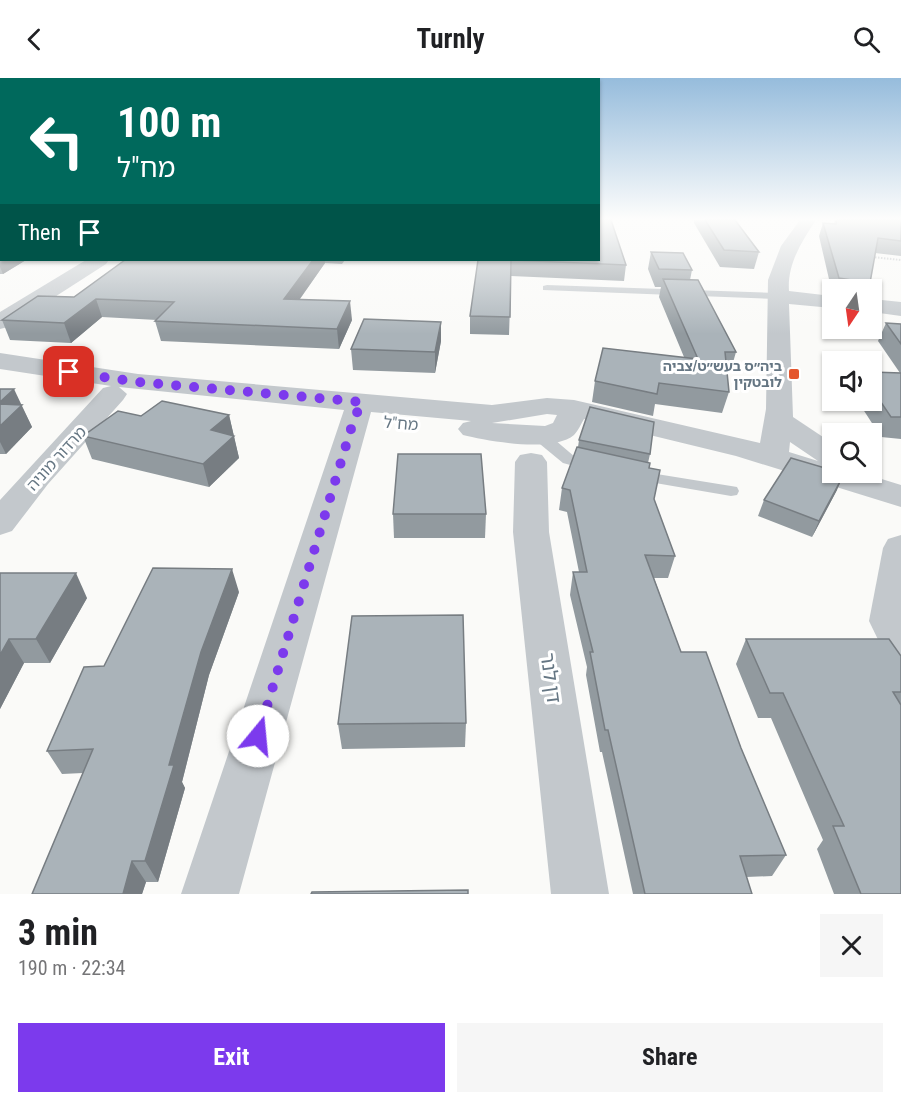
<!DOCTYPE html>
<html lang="en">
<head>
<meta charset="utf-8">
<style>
  :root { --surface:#fff; --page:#f6f6f6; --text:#202124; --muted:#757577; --accent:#7c3aed }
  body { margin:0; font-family:"Roboto Condensed","Noto Sans Hebrew",sans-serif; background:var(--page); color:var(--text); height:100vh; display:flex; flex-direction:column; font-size:22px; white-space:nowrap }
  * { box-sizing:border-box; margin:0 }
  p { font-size:20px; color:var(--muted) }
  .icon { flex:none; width:33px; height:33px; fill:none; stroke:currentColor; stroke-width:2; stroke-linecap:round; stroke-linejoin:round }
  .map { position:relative; height:816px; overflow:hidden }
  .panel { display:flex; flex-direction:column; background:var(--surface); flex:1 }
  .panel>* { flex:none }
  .hud { position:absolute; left:0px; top:0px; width:600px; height:183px; box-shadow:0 2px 4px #0004; background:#00695c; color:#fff; overflow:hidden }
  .needle { width:39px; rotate:193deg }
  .fabs { position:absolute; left:822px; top:201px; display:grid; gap:12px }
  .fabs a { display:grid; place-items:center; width:60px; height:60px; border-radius:0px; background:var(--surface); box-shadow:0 2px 4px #0004; font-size:30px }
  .pin { position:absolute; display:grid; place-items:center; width:51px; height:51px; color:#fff; margin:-26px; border-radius:12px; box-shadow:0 3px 9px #0006 }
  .me { position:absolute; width:66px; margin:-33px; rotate:17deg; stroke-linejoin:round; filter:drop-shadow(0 0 4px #0008) }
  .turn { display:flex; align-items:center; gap:21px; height:126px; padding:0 18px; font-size:27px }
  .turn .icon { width:78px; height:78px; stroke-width:2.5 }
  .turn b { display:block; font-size:42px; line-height:51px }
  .then { display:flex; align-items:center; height:57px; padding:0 18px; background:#0003; gap:12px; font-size:22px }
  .round { display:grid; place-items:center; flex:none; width:63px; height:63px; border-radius:0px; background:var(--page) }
  .headline { display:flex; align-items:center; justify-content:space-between; height:102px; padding:0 18px }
  h1 { font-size:36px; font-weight:700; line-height:45px }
  .action { display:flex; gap:12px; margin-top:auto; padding:12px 18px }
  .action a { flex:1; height:69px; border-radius:0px; background:var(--accent); color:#fff; font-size:24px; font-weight:700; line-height:69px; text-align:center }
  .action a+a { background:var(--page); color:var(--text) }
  header { display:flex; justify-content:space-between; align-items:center; height:78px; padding:0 18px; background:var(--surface); font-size:27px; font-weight:700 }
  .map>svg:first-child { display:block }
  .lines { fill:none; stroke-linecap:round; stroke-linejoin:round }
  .path { stroke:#bbbfc2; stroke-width:2; stroke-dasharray:1.5 1.5; stroke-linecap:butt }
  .service { fill:#c3c8cc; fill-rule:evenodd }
  .minor { fill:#c3c8cc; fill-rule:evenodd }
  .tertiary { fill:#c3c8cc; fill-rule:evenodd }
  .wall { fill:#929a9f }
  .shaded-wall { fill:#777d82 }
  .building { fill:#aab3b9; stroke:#777d82; stroke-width:1.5 }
  .route { stroke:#7c3aed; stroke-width:10; stroke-dasharray:0 18 }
  .poi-dot { fill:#e4572e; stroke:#fff; stroke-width:2 }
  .labels { text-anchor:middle; stroke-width:6; stroke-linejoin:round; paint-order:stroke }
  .far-poi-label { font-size:14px; font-weight:bold; fill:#657683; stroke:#fff; text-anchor:end }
  .street-label { font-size:16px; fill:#657683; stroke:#fff }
  .near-street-label { font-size:20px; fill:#657683; stroke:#fff }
</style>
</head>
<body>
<header><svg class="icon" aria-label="back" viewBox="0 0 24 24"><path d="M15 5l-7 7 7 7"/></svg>Turnly<svg class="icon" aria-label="search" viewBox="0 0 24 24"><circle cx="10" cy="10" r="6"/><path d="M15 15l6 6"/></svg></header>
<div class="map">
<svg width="901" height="816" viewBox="0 0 901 816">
  <rect width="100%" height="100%" fill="#fafaf8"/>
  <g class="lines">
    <path class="path" d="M 872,179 L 901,182"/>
    <g class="service">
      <path d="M 547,207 L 777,215 L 782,218 L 777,221 L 543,212 L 543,208 Z"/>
      <path d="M 536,353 L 555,362 L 575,379 L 598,385 L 600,388 L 592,393 L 563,385 L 529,357 Z"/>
      <path d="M 638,393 L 731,408 L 737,409 L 739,413 L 737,417 L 731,418 L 632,401 L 630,398 Z"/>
    </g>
    <g class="minor">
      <path d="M 800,142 L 816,142 C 802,163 787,186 789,213 L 832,218 L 832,230 L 789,226 L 793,339 L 832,365 L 832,394 L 859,394 L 901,407 L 901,429 L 736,378 L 584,341 C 581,346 578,353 574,357 C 553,375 487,363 463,357 L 458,351 L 463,345 L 471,343 L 371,334 L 239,816 L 181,816 L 344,332 L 119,309 L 127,316 L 123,322 L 48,406 L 12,453 L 0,457 L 0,422 L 103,310 L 111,308 L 0,291 L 0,275 L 138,296 L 492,327 L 547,320 L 574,322 L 760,365 L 766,331 L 768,202 L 781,168 ZM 547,336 L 557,337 L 553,345 L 545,348 L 492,345 ZM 790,364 L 818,383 L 789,374 Z"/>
      <path d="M 872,221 L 901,224 L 901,238 L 872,234 Z"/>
      <path d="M 531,375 L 542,377 L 547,384 L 549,454 L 609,816 L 551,816 L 513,454 L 515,384 L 520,377 Z"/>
      <path d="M 901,457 L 901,583 L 886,578 L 869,543 L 883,470 L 888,461 Z"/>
    </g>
    <path class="tertiary" d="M 86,182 L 109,182 L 106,186 L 8,249 L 0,251 L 0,234 Z"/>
  </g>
  <g class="wall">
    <path d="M 0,142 L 2,142 L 2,182 L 26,182 L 3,196 L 0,196 Z"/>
    <path d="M 694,142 L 735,142 L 759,174 L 754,191 L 720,189 L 694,145 Z"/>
    <path d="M 835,142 L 901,142 L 901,178 L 875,175 L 870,205 L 868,212 L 832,212 L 832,214 L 819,158 L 823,145 L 834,146 Z"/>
    <path d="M 651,174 L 692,192 L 690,202 L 736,274 L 730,295 L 727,295 L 729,314 L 722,335 L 655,326 L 653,338 L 592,324 L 595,303 L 684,279 L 659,219 L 661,209 L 655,209 L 648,191 Z"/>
    <path d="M 125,182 L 345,182 L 342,186 L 325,185 L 300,221 L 352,242 L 339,271 L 161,263 L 155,243 L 157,242 L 102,239 L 71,265 L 10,262 L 2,242 L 74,219 Z"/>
    <path d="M 478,182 L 598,182 L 626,187 L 624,203 L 511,198 L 509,257 L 470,256 L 470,238 Z"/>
    <path d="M 441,244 L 441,263 L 435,295 L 353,292 L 351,271 Z"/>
    <path d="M 886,245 L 901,246 L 901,361 L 881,359 L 857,322 L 872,322 L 872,311 L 900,295 L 878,263 Z"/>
    <path d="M 0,311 L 21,327 L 32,349 L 6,376 L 0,376 Z"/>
    <path d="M 229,337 L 239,380 L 209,409 L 92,381 L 83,358 L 141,338 Z"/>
    <path d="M 579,362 L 650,376 L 648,385 L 654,421 L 675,478 L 668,500 L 654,500 L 681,574 L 741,670 L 786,777 L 772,798 L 746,799 L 752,816 L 633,816 L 602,674 L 600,674 L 586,597 L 587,589 L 570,517 L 573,494 L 579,494 L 567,434 L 559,432 L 562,410 L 578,369 Z"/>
    <path d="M 837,412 L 812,459 L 758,438 L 764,422 Z"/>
    <path d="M 393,436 L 486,436 L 485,460 L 394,460 Z"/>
    <path d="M 0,495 L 87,520 L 50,585 L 24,585 L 0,631 Z"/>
    <path d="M 239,514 L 209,597 L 182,704 L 185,710 L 158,804 L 146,804 L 142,816 L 32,816 L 83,695 L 62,696 L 47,673 L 104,588 Z"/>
    <path d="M 746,561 L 901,578 L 901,816 L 834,816 L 817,771 L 823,762 L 771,640 L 758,640 L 736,586 Z"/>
    <path d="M 466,645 L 465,669 L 342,671 L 338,646 Z"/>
  </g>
  <g class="shaded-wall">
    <path d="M 2,182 L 26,182 L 3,196 L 0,189 L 0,183 Z"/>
    <path d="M 313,182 L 325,182 L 325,185 L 287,239 L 284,221 Z"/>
    <path d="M 96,221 L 102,239 L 71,265 L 64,245 Z"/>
    <path d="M 350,223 L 352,242 L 339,271 L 337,251 Z"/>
    <path d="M 441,244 L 441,263 L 435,295 L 435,274 Z"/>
    <path d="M 14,311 L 32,349 L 6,376 L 0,364 L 0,324 Z"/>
    <path d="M 229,337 L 239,380 L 209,409 L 203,386 L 211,352 Z"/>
    <path d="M 844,396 L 837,412 L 812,459 L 819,443 Z"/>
    <path d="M 232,491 L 239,514 L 209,597 L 182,704 L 185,710 L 158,804 L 145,783 L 169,687 L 201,574 Z"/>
    <path d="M 76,495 L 87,520 L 50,585 L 36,561 Z"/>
    <path d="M 9,561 L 24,585 L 0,631 L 0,577 Z"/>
    <path d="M 132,783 L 146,804 L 142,816 L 123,816 Z"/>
  </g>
  <g class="building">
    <rect x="0" y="142" width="2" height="10"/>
    <path d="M 598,142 L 611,142 L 626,187 L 511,182 L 510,239 L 470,238 L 478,182 L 598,182 Z"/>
    <path d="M 705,142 L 735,142 L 759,174 L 724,172 Z"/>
    <path d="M 837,142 L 901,142 L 901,163 L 878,160 L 870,205 L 839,200 L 823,145 L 836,146 Z"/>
    <path d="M 0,161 L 2,162 L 2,182 L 0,183 Z"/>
    <path d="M 651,174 L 683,175 L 692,192 L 659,191 Z"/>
    <path d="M 125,182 L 313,182 L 284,221 L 350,223 L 337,251 L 155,243 L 174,224 L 96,221 L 64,245 L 2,242 L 38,218 L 74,219 Z"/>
    <path d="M 663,201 L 698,202 L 736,274 L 725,274 L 729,314 L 659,305 L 657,316 L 595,303 L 603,270 L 698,281 Z"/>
    <path d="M 364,241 L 441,244 L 435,274 L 351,271 Z"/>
    <path d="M 886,245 L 901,246 L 901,266 Z"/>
    <path d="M 872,294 L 901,295 L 901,339 L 891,339 L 872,311 Z"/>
    <path d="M 0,311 L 14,311 L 0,324 Z"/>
    <path d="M 162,323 L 229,337 L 211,352 L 234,358 L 203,386 L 83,358 L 118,333 L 141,338 Z"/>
    <path d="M 0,326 L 22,327 L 0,348 Z"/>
    <path d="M 590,329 L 654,344 L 650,376 L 579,362 Z"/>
    <path d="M 577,369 L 650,385 L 649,390 L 660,392 L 654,421 L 675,478 L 645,477 L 681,574 L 706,574 L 741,670 L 786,777 L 740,778 L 752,816 L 645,816 L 608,652 L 605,652 L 590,574 L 593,574 L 573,494 L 587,494 L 570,412 L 562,410 Z"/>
    <path d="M 398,376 L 481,376 L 486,436 L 393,436 Z"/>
    <path d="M 791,380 L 832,392 L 832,394 L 844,396 L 819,443 L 764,422 Z"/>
    <path d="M 153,490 L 232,491 L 201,574 L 169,687 L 174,687 L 145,783 L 132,783 L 123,816 L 32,816 L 93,671 L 47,673 L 84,589 L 104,588 Z"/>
    <path d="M 0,495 L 76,495 L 36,561 L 9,561 L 0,577 Z"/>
    <path d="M 463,537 L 466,645 L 338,646 L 352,538 Z"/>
    <path d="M 746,561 L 889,561 L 901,578 L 901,614 L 893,614 L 901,627 L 901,816 L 861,816 L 833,748 L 844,748 L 783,615 L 770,615 Z"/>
    <path d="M 468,812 L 468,816 L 311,816 L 312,814 Z"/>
  </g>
  <linearGradient id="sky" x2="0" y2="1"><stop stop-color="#96bcdc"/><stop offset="0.55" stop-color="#fdfdfc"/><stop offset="1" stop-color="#fdfdfc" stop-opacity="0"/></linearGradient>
  <rect width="901" height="256" fill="url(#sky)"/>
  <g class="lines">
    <path class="route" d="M 69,294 L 138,304 L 362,324 L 354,341 L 258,658"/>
  </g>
  <rect class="poi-dot" x="788" y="290" width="12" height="12" rx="3"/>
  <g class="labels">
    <g class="far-poi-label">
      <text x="782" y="293">ביה״ס בעש״ט/צביה<tspan x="782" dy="16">לובטקין</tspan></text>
    </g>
    <g class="street-label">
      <text transform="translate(401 345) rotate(5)" y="6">מח"ל</text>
      <text transform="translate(56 380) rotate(-48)" y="6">מרדור מוניה</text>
    </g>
    <g class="near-street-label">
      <text transform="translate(551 600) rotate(82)" y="7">דן לנר</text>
    </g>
  </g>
</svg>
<div class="fabs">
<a><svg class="needle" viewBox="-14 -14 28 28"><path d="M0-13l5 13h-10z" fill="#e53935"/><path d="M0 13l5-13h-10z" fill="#757577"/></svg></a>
<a><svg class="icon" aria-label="sound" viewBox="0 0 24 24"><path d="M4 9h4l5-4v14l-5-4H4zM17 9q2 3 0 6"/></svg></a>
<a><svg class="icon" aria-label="search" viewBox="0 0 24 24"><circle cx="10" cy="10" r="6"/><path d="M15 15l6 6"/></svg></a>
</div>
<div class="pin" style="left:69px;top:294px;background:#d93025"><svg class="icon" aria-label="arrive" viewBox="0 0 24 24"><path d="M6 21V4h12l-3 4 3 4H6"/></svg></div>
<svg class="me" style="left:258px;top:658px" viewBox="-20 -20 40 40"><circle r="19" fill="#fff"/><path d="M0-13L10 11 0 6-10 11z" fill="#7c3aed"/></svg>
<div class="hud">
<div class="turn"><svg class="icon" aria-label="left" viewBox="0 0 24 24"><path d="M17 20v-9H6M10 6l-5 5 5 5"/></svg><div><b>100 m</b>מח&quot;ל</div></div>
<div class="then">Then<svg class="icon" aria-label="arrive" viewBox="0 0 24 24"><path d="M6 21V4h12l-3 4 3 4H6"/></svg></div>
</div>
</div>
<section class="panel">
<div class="headline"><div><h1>3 min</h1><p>190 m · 22:34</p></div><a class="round"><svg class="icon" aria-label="close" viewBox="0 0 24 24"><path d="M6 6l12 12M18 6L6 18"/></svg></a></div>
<div class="action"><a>Exit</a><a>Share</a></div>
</section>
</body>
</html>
